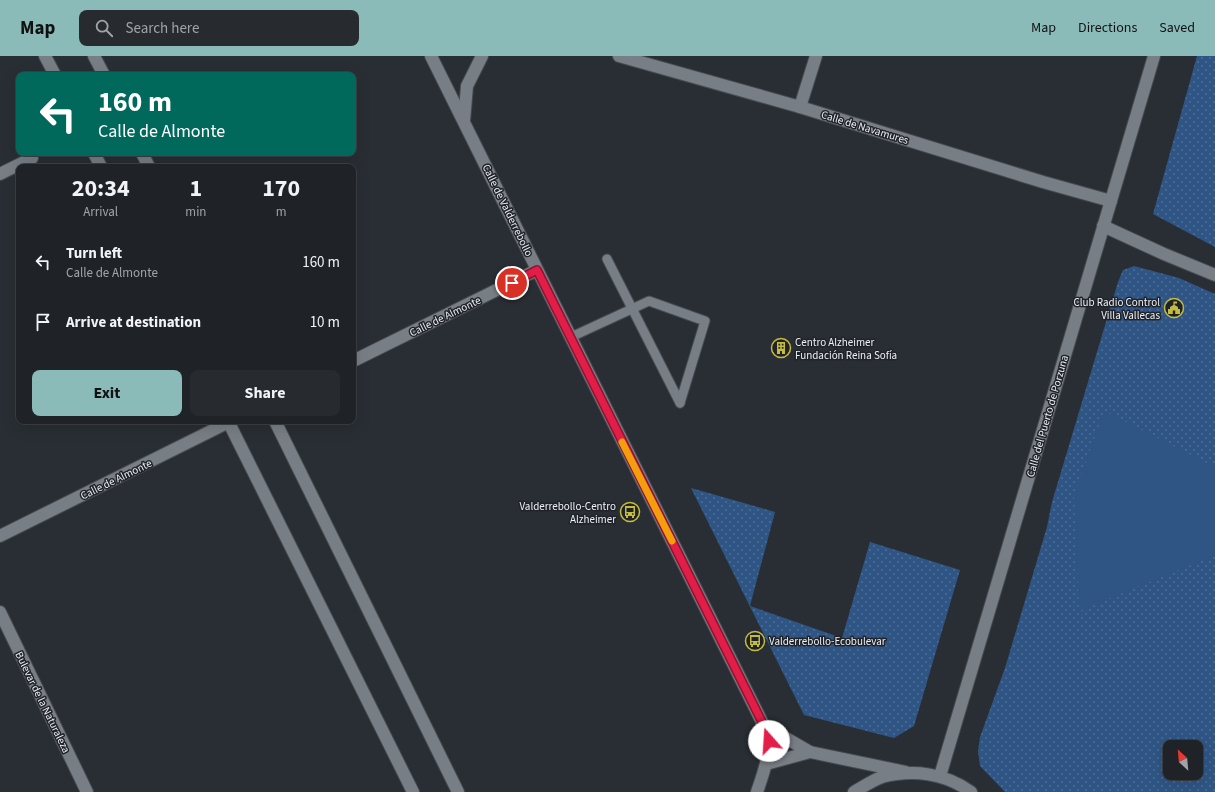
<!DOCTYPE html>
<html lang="en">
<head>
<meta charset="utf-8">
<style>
  :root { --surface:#1f2227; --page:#272a2f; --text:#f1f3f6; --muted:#a1a4a7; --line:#3c3f44; --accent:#8bbbb9 }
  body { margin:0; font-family:"Source Sans 3",sans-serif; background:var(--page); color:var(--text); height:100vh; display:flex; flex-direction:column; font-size:15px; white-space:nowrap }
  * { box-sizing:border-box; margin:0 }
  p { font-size:13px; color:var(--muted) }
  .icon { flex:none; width:22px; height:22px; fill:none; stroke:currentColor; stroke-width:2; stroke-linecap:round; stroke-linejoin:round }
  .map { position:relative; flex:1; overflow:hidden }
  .panel { position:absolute; left:16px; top:108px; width:340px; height:260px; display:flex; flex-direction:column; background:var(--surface); border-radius:8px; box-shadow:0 4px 16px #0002,0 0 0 1px var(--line) }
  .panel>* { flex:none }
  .guide { position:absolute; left:16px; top:16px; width:340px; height:84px; border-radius:8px; box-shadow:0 4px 16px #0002,0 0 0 1px var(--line); background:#00695c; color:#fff; overflow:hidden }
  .needle { width:26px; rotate:334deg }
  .controls { position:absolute; left:1163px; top:684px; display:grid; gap:8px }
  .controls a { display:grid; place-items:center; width:40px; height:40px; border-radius:8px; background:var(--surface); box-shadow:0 4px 16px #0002,0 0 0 1px var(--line); font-size:20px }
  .pin { position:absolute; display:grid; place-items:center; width:34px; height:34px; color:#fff; margin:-17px; border:2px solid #fff; border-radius:50%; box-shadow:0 1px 4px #0007 }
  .me { position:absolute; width:44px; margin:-22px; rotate:341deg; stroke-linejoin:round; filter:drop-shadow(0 0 3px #0008) }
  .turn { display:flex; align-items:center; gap:14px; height:84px; padding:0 16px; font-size:18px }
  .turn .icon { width:52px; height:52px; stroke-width:2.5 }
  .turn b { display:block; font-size:28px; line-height:34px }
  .eta { display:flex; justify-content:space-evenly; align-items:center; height:68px; text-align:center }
  .eta b { font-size:24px; font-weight:700; line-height:28px }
  .cta { display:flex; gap:8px; margin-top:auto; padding:8px 16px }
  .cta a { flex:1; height:46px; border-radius:8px; background:var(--accent); color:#111; font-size:16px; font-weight:700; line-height:46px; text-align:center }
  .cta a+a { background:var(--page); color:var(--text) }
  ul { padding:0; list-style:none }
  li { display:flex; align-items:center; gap:12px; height:60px; padding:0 16px }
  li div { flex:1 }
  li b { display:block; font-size:15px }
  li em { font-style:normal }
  header { display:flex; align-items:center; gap:24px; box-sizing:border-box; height:56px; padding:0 20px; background:var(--accent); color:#111 }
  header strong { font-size:19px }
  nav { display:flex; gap:22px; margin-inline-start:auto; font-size:14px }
  .search { width:280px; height:36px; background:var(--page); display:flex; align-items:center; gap:10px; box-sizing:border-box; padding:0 14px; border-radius:8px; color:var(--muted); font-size:15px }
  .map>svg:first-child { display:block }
  .green { fill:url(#green-dots); fill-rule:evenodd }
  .pitch { fill:#2f5584 }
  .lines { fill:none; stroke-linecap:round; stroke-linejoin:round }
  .lane-casing { stroke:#474a50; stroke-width:11 }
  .street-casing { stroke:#474a50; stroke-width:14 }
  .lane { stroke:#787e85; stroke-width:9 }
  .street { stroke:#787e85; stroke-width:12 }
  .route-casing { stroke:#92132f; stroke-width:10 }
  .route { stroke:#e11d48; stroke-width:7 }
  .slow { stroke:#f59e0b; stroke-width:7 }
  .labels { text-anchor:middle; stroke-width:3; stroke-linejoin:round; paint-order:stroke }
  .street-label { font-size:11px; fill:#edf0f4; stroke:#20242a }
  .poi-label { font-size:11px; fill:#edf0f4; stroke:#20242a; text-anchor:end }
</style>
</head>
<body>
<header>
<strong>Map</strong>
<div class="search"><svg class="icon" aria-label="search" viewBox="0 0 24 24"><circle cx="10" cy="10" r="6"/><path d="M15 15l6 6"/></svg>Search here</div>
<nav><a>Map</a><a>Directions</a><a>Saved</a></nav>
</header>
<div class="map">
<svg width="1215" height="736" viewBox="0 0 1215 736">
  <defs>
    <pattern id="green-dots" width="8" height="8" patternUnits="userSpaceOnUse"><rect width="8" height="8" fill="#2f5584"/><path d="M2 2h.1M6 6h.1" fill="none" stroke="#4d6e96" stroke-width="1.8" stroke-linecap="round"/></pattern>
  </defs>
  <rect width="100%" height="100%" fill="#292e34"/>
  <g class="green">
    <path d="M 1197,0 L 1215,0 L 1215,191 L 1153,158 Z"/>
    <path d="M 1134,210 L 1179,222 L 1215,238 L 1215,736 L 1005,736 L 980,710 L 978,695 L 980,681 L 1005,612 L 1047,471 L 1052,446 L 1118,226 L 1123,214 ZM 1170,691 L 1196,691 L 1196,717 L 1170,717 Z"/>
    <path d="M 691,432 L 775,456 L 750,550 L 842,582 L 870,486 L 960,514 L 914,670 L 894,682 L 804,659 Z"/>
  </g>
  <path class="pitch" d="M 1104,355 L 1215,411 L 1215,499 L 1079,555 L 1074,439 Z"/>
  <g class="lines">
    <defs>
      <g id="lane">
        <path d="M 607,203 L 680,347"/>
        <path d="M 571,281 L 649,245 L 705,265 L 680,347"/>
      </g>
      <g id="street">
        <path d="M 45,0 L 55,19"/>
        <path d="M 94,0 L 104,19"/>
        <path d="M 431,0 L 766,674 C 772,696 764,715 757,736"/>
        <path d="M 619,0 L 800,51 L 1043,126 L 1111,145"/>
        <path d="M 800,51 L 816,0"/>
        <path d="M 464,65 L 467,30 L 482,0"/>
        <path d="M 94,97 L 101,111"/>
        <path d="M 142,97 L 149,111"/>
        <path d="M 0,118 L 32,102"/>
        <path d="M 1103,170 L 1164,198 L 1215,219"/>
        <path d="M 353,305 L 537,214"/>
        <path d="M 228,365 L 413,736"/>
        <path d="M 275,365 L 458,736"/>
        <path d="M 0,480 L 231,365"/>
        <path d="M 0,556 L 87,736"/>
        <path d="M 766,674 L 784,681 L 810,696 L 906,716"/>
        <path d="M 766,708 L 810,696"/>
        <path d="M 940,720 L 1154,0"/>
        <path d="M 854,736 C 863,731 873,724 882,721 C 913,713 945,717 971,736"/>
      </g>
    </defs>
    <use href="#lane" class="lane-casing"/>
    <use href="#street" class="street-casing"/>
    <use href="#lane" class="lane"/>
    <use href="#street" class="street"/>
  </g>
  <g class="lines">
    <defs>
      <path id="route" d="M 512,227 L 537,214 L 766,674 L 769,685"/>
    </defs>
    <use href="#route" class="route-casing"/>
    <use href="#route" class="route"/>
    <path class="slow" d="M 622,386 L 672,485"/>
  </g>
  <defs>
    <symbol id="civic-ring" viewBox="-11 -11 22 22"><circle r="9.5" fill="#20242a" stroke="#c6bc3c" stroke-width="1.5"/><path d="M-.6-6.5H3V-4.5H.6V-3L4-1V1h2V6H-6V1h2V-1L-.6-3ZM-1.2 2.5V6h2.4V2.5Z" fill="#c6bc3c"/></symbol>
    <symbol id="building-ring" viewBox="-11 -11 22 22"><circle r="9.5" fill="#20242a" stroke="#c6bc3c" stroke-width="1.5"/><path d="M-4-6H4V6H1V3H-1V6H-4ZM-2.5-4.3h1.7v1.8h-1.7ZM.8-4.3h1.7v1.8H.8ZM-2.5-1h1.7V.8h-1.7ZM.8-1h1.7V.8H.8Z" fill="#c6bc3c"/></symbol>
    <symbol id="bus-ring" viewBox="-11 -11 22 22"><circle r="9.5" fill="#20242a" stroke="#c6bc3c" stroke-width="1.5"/><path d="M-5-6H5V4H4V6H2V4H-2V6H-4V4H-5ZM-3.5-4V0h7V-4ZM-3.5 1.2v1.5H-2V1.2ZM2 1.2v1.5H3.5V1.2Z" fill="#c6bc3c"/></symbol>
  </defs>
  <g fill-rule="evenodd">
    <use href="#civic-ring" x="1163" y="241" width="22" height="22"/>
    <use href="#building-ring" x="770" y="281" width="22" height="22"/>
    <use href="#bus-ring" x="619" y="445" width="22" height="22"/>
    <use href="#bus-ring" x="744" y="574" width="22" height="22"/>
  </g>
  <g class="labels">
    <g class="street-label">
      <text transform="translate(865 71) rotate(17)" y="4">Calle de Navamures</text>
      <text transform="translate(508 154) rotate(64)" y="4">Calle de Valderrebollo</text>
      <text transform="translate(445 260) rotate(-26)" y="4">Calle de Almonte</text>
      <text transform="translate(1047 360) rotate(-74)" y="4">Calle del Puerto de Porzuna</text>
      <text transform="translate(116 423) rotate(-26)" y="4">Calle de Almonte</text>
      <text transform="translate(43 646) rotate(64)" y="4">Bulevar de la Naturaleza</text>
    </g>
    <g class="poi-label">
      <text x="1160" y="250">Club Radio Control<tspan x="1160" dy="13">Villa Vallecas</tspan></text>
      <text x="795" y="290" text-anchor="start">Centro Alzheimer<tspan x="795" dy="13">Fundación Reina Sofía</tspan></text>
      <text x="616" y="454">Valderrebollo-Centro<tspan x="616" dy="13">Alzheimer</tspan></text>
      <text x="769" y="589" text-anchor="start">Valderrebollo-Ecobulevar</text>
    </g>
  </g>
</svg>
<div class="controls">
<a><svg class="needle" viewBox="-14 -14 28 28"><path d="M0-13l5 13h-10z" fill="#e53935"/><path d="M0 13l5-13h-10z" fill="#a1a4a7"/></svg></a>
</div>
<div class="pin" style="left:512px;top:227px;background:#d93025"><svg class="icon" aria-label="arrive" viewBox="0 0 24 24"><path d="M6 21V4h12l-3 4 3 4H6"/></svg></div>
<svg class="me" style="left:769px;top:685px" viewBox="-20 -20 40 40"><circle r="19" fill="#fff"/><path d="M0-13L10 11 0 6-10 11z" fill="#e11d48"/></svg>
<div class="guide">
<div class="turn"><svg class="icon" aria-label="left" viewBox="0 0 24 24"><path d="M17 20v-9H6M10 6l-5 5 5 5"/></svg><div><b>160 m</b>Calle de Almonte</div></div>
</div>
<section class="panel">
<div class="eta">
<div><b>20:34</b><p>Arrival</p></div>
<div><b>1</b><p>min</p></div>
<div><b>170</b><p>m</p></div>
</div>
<ul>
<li><svg class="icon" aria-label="left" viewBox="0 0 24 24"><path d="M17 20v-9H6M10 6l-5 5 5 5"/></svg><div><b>Turn left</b><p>Calle de Almonte</p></div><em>160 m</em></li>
<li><svg class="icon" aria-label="arrive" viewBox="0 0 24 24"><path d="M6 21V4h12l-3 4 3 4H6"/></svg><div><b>Arrive at destination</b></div><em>10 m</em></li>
</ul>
<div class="cta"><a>Exit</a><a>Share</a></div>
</section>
</div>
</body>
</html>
